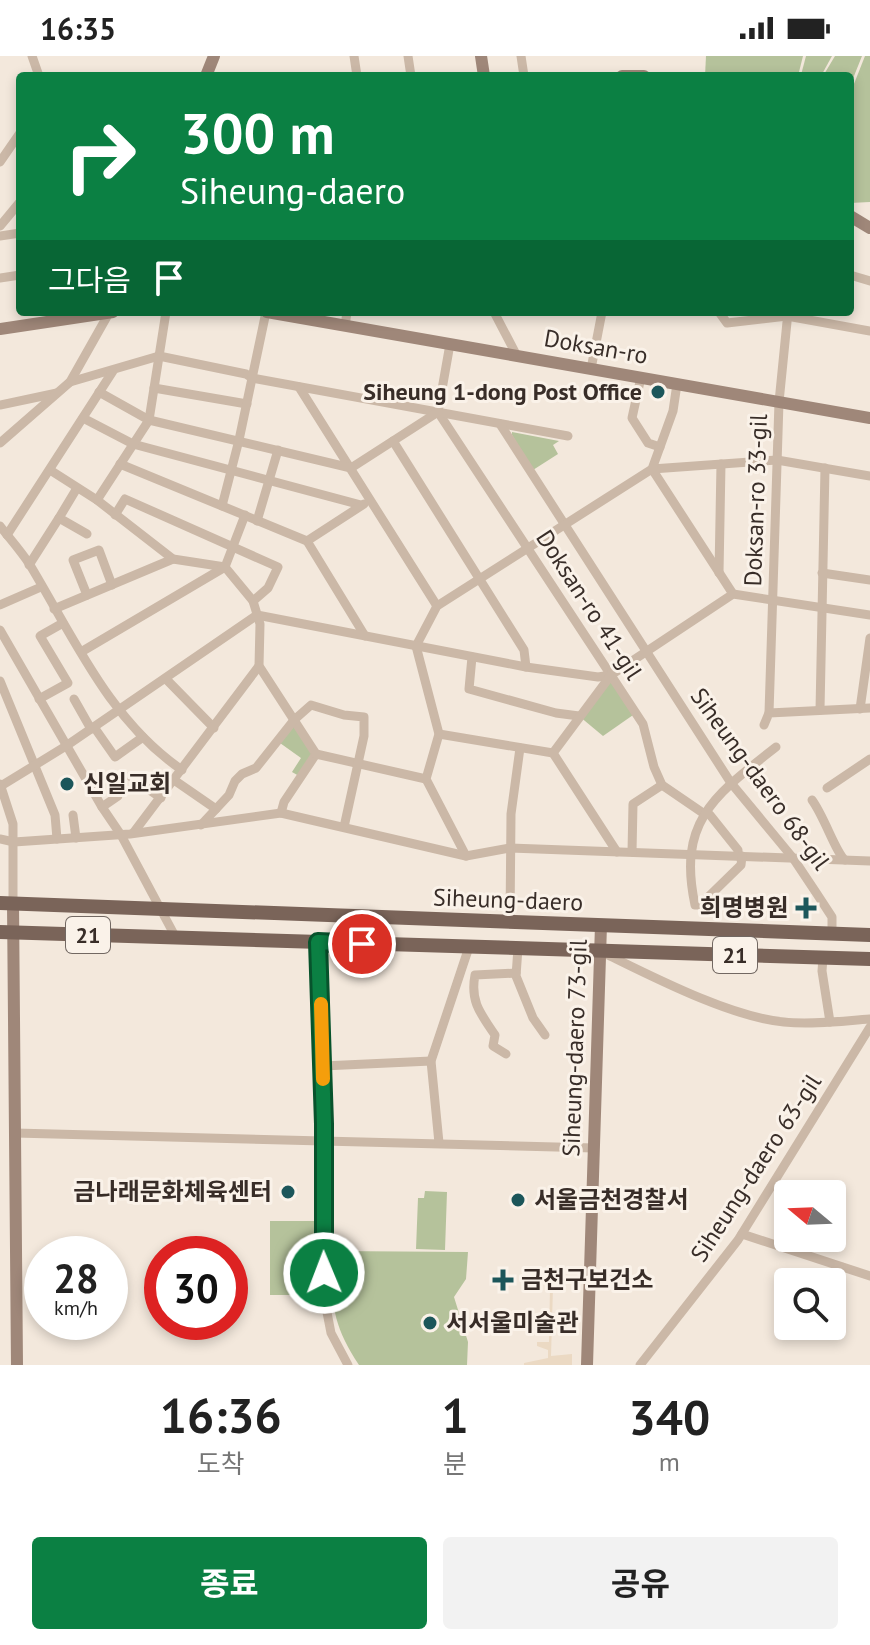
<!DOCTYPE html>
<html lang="ko">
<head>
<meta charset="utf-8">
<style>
  :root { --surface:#fff; --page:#f2f2f2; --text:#222; --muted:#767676; --accent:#0b8043 }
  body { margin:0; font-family:"PT Sans","Noto Sans KR",sans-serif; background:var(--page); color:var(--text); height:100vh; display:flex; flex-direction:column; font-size:30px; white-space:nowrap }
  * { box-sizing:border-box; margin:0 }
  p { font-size:26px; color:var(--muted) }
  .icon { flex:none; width:44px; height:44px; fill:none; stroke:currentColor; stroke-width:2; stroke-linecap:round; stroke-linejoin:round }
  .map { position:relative; height:1309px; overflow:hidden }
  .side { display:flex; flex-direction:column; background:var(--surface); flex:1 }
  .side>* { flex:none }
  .guide { position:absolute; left:16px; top:16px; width:838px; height:244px; border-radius:8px; box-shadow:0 4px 12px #0003; background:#0b8043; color:#fff; overflow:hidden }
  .needle { width:52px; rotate:289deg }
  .tools { position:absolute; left:774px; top:1124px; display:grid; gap:16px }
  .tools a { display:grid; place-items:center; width:72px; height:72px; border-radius:8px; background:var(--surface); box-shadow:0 4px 12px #0003; font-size:40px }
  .speed { position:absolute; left:24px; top:1180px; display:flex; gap:16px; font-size:40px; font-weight:700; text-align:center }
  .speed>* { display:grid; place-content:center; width:104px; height:104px; border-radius:50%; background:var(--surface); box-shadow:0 4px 12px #0003; line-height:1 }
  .speed small { font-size:20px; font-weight:400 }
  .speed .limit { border:12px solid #d22; background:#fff; color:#111 }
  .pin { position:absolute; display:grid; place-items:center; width:68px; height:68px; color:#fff; margin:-34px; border:4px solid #fff; border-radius:50%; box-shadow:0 2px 8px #0007 }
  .me { position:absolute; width:88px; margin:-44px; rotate:359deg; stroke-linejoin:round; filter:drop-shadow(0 0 6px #0008) }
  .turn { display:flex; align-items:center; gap:28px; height:168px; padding:0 32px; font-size:36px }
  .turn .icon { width:104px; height:104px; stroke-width:2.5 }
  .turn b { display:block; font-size:56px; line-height:68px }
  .then { display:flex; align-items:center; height:76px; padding:0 32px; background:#0003; gap:16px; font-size:30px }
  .eta { display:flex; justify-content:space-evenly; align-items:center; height:136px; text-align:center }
  .eta b { font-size:48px; font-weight:700; line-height:56px }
  .action { display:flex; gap:16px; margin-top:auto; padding:16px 32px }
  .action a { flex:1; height:92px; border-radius:8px; background:var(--accent); color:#fff; font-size:32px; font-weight:700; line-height:92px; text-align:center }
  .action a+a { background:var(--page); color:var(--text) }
  .status { display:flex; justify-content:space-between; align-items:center; height:56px; padding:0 40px; background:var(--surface); direction:ltr }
  .status svg { height:22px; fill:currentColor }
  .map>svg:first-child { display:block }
  .green { fill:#b5c29b }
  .plaza { fill:#ebd9c3 }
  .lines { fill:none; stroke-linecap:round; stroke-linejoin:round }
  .street { stroke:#cbb8a7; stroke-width:9 }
  .secondary { stroke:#9f8779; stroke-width:12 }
  .primary { stroke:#7a6459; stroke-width:14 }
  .route-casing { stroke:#07532c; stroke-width:20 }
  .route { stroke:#0b8043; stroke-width:14 }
  .slow { stroke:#f59e0b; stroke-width:14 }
  .poi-dot { fill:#1c565a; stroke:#faf2e9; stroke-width:3 }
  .labels { text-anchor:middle; stroke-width:6; stroke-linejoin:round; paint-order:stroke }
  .shield { fill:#faf2e9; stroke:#726862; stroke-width:2 }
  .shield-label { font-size:22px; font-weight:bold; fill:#382d28 }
  .street-label { font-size:24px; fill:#382d28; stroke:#faf2e9 }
  .poi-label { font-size:24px; font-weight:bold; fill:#382d28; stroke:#faf2e9; text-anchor:start }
</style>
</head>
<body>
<div class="status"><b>16:35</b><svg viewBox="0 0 49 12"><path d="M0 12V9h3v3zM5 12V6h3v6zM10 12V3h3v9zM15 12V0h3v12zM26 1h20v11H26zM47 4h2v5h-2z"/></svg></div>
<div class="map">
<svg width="870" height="1309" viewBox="0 0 870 1309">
  <rect width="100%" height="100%" fill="#f3e8dc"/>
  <g class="green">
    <path d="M 706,0 L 803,0 L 798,20 L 705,20 Z"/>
    <path d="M 806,0 L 832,0 L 821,20 L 801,19 Z"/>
    <path d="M 835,0 L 862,0 L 850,30 L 850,20 L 823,20 Z"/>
    <path d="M 865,0 L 870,0 L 870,146 L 850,147 L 850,38 Z"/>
    <path d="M 512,376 L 559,385 L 553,389 L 558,398 L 533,414 L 512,379 Z"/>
    <path d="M 611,619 L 636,657 L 603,680 L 579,660 Z"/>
    <path d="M 294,667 L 313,699 L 299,720 L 292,716 L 301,702 L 280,687 Z"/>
    <path d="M 425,1135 L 447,1136 L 445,1194 L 416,1193 L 418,1142 L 424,1142 Z"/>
    <rect x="270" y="1165" width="45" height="74"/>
    <path d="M 332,1195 L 468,1196 L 466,1223 L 454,1241 L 468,1286 L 467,1309 L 359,1309 C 331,1267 331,1244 332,1195 Z"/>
  </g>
  <path class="plaza" d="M 550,1231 L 553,1231 L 551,1300 L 572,1298 L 572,1309 L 524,1309 L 524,1307 L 548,1302 L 548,1294 L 537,1290 L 537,1286 L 549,1286 Z"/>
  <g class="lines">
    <g class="street">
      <path d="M 32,0 L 39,20"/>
      <path d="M 354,0 L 357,20"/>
      <path d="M 408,0 L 411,20"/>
      <path d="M 521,0 L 524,20"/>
      <path d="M 0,106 L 20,77"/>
      <path d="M 0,170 L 20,146"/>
      <path d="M 0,180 L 20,177"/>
      <path d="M 850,219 L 870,225"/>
      <path d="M 0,222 L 20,219"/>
      <path d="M 494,256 L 517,300"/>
      <path d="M 719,256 L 727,267 L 787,260 L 870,275"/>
      <path d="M 345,270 L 347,256"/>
      <path d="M 450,288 L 438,356 L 643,668 L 654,711 L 662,729 L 703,757 L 710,759 L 738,794 L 738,800"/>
      <path d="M 591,313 L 602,256"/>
      <path d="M 641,321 L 632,362 L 648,387 L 660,391"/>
      <path d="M 70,326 L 159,300 L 246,318 L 252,322 L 568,380"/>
      <path d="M 299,331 L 437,550"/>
      <path d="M 154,332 L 247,348"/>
      <path d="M 99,336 L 149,364 L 351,412 L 438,356"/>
      <path d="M 0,349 L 57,337"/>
      <path d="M 83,362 L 133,388 L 361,449"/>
      <path d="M 500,368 L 731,727 L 793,802 L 817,838 L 832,861 L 832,877"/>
      <path d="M 393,385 L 524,594 L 526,611"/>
      <path d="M 0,387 L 70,326 L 109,257"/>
      <path d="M 120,408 L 307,485 L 365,580"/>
      <path d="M 50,414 L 97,444 L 173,503 L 225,511 L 253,545 L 260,568 L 259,610 L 316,698 L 284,746 L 281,757"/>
      <path d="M 77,432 L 59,462 L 87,478"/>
      <path d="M 97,444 L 149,364 L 166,256"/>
      <path d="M 222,450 L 239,384 L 266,256"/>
      <path d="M 115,459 L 125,443 L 278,511 L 268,532 L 253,545"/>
      <path d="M 257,465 L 278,394"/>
      <path d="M 0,470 C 10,483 21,495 30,509 C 74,582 110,665 182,714"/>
      <path d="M 7,479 L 113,315"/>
      <path d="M 307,485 L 364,448"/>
      <path d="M 29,509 L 59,462"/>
      <path d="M 719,517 L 721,408"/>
      <path d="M 822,517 L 870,524"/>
      <path d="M 733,538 L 652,413 L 777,404 L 870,420"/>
      <path d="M 87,539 L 73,504 L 99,494 L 112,529"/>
      <path d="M 0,549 L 41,531"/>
      <path d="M 54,553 L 173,503"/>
      <path d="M 0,574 L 102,751 L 121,779 L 176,882"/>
      <path d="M 416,590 L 437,550 L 652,413 L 673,355 L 677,328"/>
      <path d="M 416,590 L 439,678 L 426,723 L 466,800"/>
      <path d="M 81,596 L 225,511 L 245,459"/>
      <path d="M 472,601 L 469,633 L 556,657 L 579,660"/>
      <path d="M 166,623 L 214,672"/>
      <path d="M 0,625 L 55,759 L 57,783"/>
      <path d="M 39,643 L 68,627 L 40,580 L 63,567"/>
      <path d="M 74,643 L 91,673"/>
      <path d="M 860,653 L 870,582"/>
      <path d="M 820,654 L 825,412"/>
      <path d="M 769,657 L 779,346 L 788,256"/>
      <path d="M 764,669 L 769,657 L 870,652"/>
      <path d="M 94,671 L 115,701 L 143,681"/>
      <path d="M 439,678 L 553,697"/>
      <path d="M 316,698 L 426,723"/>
      <path d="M 130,720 L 161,742"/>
      <path d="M 174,724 L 216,753"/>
      <path d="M 0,728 L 13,768 L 13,848"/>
      <path d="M 1,730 L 66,690 L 257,559 L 526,611 L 598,621 L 611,619"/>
      <path d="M 827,732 L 870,703"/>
      <path d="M 812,744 C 824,760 836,797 845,804"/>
      <path d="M 102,751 L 118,740"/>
      <path d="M 73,759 L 76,782"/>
      <path d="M 201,769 L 229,739 L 235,725 L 242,718 L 256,712 L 294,664 L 311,649 L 344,659 L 364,661 L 364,680 L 344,771"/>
      <path d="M 134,776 L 259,610"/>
      <path d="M 0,783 L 14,786 L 130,778 L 281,757 L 466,800 L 510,792 L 870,805"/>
      <path d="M 617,796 L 553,697 L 611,619 L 733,538 L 870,559"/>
      <path d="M 632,796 L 633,748 L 662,729"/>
      <path d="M 742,800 L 741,809 L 700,849 L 695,849 C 677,765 715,739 776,691"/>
      <path d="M 510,865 L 511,758 L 520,692"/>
      <path d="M 318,886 L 324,1068 L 324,1241 L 331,1277 L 348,1309"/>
      <path d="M 518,892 L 516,920 L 533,962 L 545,979"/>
      <path d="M 606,898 C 655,922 731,961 784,966 C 812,969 842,965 870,963"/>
      <path d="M 823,902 L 822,915 L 830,966"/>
      <path d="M 506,998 L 493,990 L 495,979 C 480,957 470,945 475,919 L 516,917"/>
      <path d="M 323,1010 L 431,1005"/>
      <path d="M 15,1077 L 594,1092"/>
      <path d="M 439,1087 L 431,1005 L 469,891"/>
      <path d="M 742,1178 L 870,1220"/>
      <path d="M 640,1309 L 738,1184 L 870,971"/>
    </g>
    <g class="secondary">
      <path d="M 481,0 L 484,20"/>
      <path d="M 206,20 L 214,0"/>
      <path d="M 622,20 L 644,20"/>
      <path d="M 850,160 L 870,172"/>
      <path d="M 267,256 L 870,362"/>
      <path d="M 0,273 L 113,256"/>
      <path d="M 13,848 L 17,1309"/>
      <path d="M 587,1309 L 601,869"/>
    </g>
    <g class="primary">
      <path d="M 0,847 L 870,879"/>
      <path d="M 0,876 L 870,903"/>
    </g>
  </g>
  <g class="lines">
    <defs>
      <path id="route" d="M 324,1217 L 324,1068 L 318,886 L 362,888"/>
    </defs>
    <use href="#route" class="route-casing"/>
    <use href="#route" class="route"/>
    <path class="slow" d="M 321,948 L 323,1023"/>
  </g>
  <g class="poi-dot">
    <circle cx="658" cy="336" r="8"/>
    <circle cx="67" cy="728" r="8"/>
    <path d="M802 840h8v8h8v8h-8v8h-8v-8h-8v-8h8z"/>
    <circle cx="288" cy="1136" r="8"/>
    <circle cx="518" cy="1144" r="8"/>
    <path d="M499 1212h8v8h8v8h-8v8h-8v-8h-8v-8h8z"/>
    <circle cx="430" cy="1267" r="8"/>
  </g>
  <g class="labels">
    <g class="shield">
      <rect x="66" y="861" width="44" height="36" rx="6"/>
      <rect x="713" y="881" width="44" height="36" rx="6"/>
    </g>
    <g class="shield-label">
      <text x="88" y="887">21</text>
      <text x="735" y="907">21</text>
    </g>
    <g class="street-label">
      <text transform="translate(596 291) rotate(10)" y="8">Doksan-ro</text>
      <text transform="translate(756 444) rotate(-88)" y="8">Doksan-ro 33-gil</text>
      <text transform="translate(589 549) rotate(57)" y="8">Doksan-ro 41-gil</text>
      <text transform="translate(760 723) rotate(54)" y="8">Siheung-daero 68-gil</text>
      <text transform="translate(508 844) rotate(2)" y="8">Siheung-daero</text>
      <text transform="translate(575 992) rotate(-88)" y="8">Siheung-daero 73-gil</text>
      <text transform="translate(756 1112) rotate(-57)" y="8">Siheung-daero 63-gil</text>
    </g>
    <g class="poi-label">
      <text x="642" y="344" text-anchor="end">Siheung 1-dong Post Office</text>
      <text x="83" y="736">신일교회</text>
      <text x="788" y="860" text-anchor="end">희명병원</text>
      <text x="272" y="1144" text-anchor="end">금나래문화체육센터</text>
      <text x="534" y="1152">서울금천경찰서</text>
      <text x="521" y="1232">금천구보건소</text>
      <text x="446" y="1275">서서울미술관</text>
    </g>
  </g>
</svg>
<div class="tools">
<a><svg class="needle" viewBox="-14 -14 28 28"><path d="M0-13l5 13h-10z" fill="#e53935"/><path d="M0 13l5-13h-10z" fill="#767676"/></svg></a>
<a><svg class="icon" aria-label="search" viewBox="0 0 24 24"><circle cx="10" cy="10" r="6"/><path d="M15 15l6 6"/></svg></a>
</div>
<div class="speed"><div>28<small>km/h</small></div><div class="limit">30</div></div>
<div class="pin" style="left:362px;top:888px;background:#d93025"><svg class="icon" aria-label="arrive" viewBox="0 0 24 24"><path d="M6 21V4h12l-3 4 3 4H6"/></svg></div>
<svg class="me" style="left:324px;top:1217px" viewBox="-20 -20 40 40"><circle r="17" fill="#0b8043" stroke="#fff" stroke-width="3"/><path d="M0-11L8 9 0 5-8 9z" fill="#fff"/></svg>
<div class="guide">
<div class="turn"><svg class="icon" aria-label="right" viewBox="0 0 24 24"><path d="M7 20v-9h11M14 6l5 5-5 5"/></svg><div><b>300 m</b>Siheung-daero</div></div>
<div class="then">그다음<svg class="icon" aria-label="arrive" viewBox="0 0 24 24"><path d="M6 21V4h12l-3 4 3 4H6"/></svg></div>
</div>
</div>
<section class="side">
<div class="eta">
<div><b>16:36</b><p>도착</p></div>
<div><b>1</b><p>분</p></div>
<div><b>340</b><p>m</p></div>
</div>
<div class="action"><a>종료</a><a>공유</a></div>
</section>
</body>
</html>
